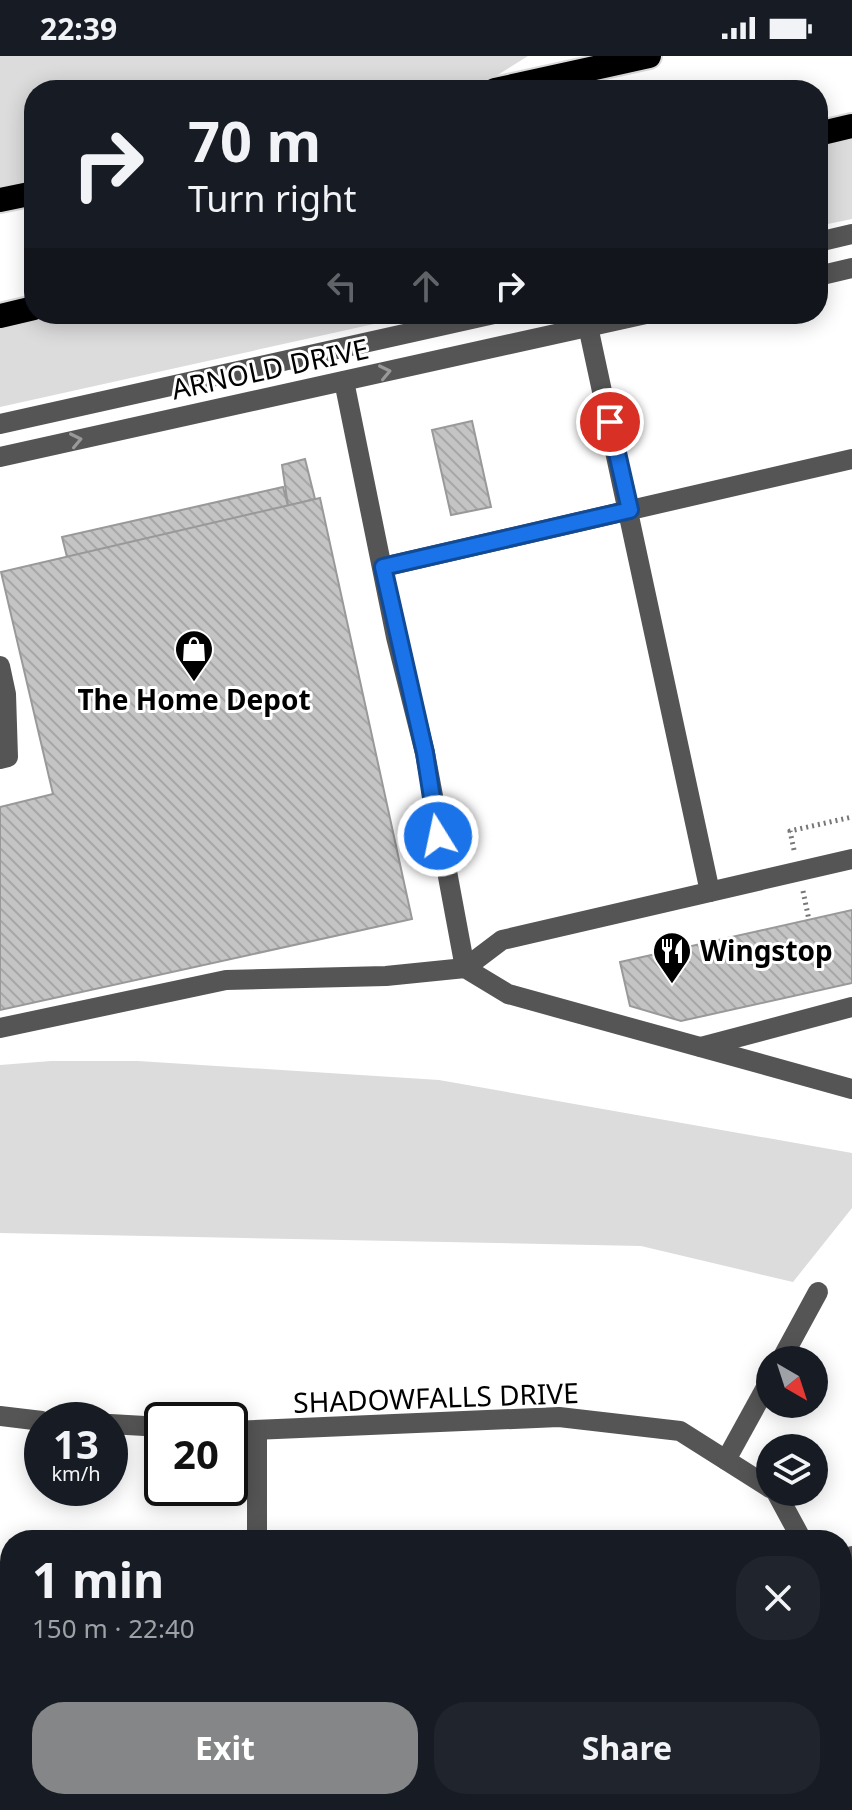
<!DOCTYPE html>
<html lang="en">
<head>
<meta charset="utf-8">
<style>
  :root { --surface:#171b24; --page:#20242c; --text:#f1f3f6; --muted:#9ea1a6; --accent:#858687 }
  body { margin:0; font-family:"Noto Sans",sans-serif; background:var(--page); color:var(--text); height:100vh; display:flex; flex-direction:column; font-size:30px; white-space:nowrap }
  * { box-sizing:border-box; margin:0 }
  p { font-size:26px; color:var(--muted) }
  .icon { flex:none; width:44px; height:44px; fill:none; stroke:currentColor; stroke-width:2; stroke-linecap:round; stroke-linejoin:round }
  .map { position:relative; flex:1; overflow:hidden }
  .side { position:absolute; left:0px; top:1474px; width:852px; height:280px; display:flex; flex-direction:column; background:var(--surface); border-radius:32px 32px 0 0; box-shadow:0 4px 20px #0003 }
  .side>* { flex:none }
  .banner { position:absolute; left:24px; top:24px; width:804px; height:244px; border-radius:32px; box-shadow:0 4px 20px #0003; background:#171b24; color:var(--text); overflow:hidden }
  .needle { width:52px; rotate:141deg }
  .fabs { position:absolute; left:756px; top:1290px; display:grid; gap:16px }
  .fabs a { display:grid; place-items:center; width:72px; height:72px; border-radius:50%; background:var(--surface); box-shadow:0 4px 20px #0003; font-size:40px }
  .speed { position:absolute; left:24px; top:1346px; display:flex; gap:16px; font-size:40px; font-weight:700; text-align:center }
  .speed>* { display:grid; place-content:center; width:104px; height:104px; border-radius:50%; background:var(--surface); box-shadow:0 4px 20px #0003; line-height:1 }
  .speed small { font-size:20px; font-weight:400 }
  .speed .limit { border:4px solid #111; border-radius:12px; background:#fff; color:#111 }
  .pin { position:absolute; display:grid; place-items:center; width:68px; height:68px; color:#fff; margin:-34px; border:4px solid #fff; border-radius:50%; box-shadow:0 2px 8px #0007 }
  .me { position:absolute; width:88px; margin:-44px; rotate:350deg; stroke-linejoin:round; filter:drop-shadow(0 0 6px #0008) }
  .turn { display:flex; align-items:center; gap:28px; height:168px; padding:0 32px; font-size:36px }
  .turn .icon { width:104px; height:104px; stroke-width:2.5 }
  .turn b { display:block; font-size:56px; line-height:68px }
  .lanes { display:flex; align-items:center; height:76px; padding:0 32px; background:#0003; justify-content:center; gap:40px; direction:ltr }
  .lanes .off { opacity:.35 }
  .round { display:grid; place-items:center; flex:none; width:84px; height:84px; border-radius:32px; background:var(--page) }
  .headline { display:flex; align-items:center; justify-content:space-between; height:136px; padding:0 32px }
  h1 { font-size:48px; font-weight:700; line-height:60px }
  .button { display:flex; gap:16px; margin-top:auto; padding:16px 32px }
  .button a { flex:1; height:92px; border-radius:32px; background:var(--accent); color:#fff; font-size:32px; font-weight:700; line-height:92px; text-align:center }
  .button a+a { background:var(--page); color:var(--text) }
  .status { display:flex; justify-content:space-between; align-items:center; height:56px; padding:0 40px; background:var(--surface); direction:ltr }
  .status svg { height:22px; fill:currentColor }
  .map>svg:first-child { display:block }
  .green { fill:#dcdcdc }
  .building { fill:url(#building-back-hatch); stroke:#999; stroke-width:2 }
  .lines { fill:none; stroke-linecap:round; stroke-linejoin:round }
  .highway-casing { stroke:#dbdbdb; stroke-width:28 }
  .path { stroke:#777; stroke-width:5; stroke-dasharray:2 4; stroke-linecap:butt }
  .minor { stroke:#555; stroke-width:20 }
  .highway { stroke:#000; stroke-width:24 }
  .oneway { stroke:#999 }
  .route-casing { stroke:#114b97; stroke-width:20 }
  .route { stroke:#1a73e8; stroke-width:14 }
  .labels { text-anchor:middle; stroke-width:6; stroke-linejoin:round; paint-order:stroke }
  .street-label { font-size:28px; fill:#000; stroke:#fff }
  .poi-label { font-size:28px; font-weight:bold; fill:#000; stroke:#fff }
</style>
</head>
<body>
<div class="status"><b>22:39</b><svg viewBox="0 0 49 12"><path d="M0 12V9h3v3zM5 12V6h3v6zM10 12V3h3v9zM15 12V0h3v12zM26 1h20v11H26zM47 4h2v5h-2z"/></svg></div>
<div class="map">
<svg width="852" height="1754" viewBox="0 0 852 1754">
  <defs>
    <pattern id="building-back-hatch" width="6" height="6" patternUnits="userSpaceOnUse" patternTransform="scale(2)"><rect width="6" height="6" fill="#c4c4c4"/><path d="M-1 5l2 2M0 0l6 6M5-1l2 2" fill="none" stroke="#a7a7a7"/></pattern>
  </defs>
  <rect width="100%" height="100%" fill="#fff"/>
  <g class="green">
    <path d="M 0,0 L 528,0 L 474,34 L 34,34 L 34,137 L 0,144 Z"/>
    <path d="M 852,70 L 852,163 L 818,170 L 818,78 Z"/>
    <path d="M 34,258 L 419,258 L 0,351 L 0,260 Z"/>
    <path d="M 51,1005 L 138,1005 L 439,1024 L 852,1097 L 852,1152 L 793,1226 L 641,1190 L 0,1177 L 0,1009 Z"/>
  </g>
  <g class="building">
    <path d="M 472,365 L 491,451 L 451,459 L 432,374 Z"/>
    <path d="M 305,403 L 315,443 L 288,450 L 282,409 Z"/>
    <path d="M 283,431 L 288,450 L 67,501 L 62,481 Z"/>
    <path d="M 320,442 L 412,863 L 0,954 L 0,751 L 53,738 L 1,516 Z"/>
    <path d="M 852,854 L 852,927 L 681,965 L 630,950 L 620,906 Z"/>
  </g>
  <g class="lines">
    <defs>
      <g id="highway">
        <path d="M 495,34 L 649,0"/>
        <path d="M 818,78 L 852,70"/>
        <path d="M 0,144 L 34,137"/>
        <path d="M 0,260 L 34,252"/>
      </g>
    </defs>
    <use href="#highway" class="highway-casing"/>
    <g class="path">
      <path d="M 794,794 L 790,775 L 852,761"/>
      <path d="M 803,835 L 809,864"/>
    </g>
    <g class="minor">
      <path d="M 818,186 L 852,178"/>
      <path d="M 818,220 L 852,212"/>
      <path d="M 586,261 L 710,836"/>
      <path d="M 344,325 L 396,581 L 425,697 L 465,912 L 502,884 L 852,803"/>
      <path d="M 0,368 L 494,258"/>
      <path d="M 0,401 L 646,258"/>
      <path d="M 383,511 L 852,403"/>
      <path d="M 0,610 L 6,638 L 8,701 L 0,703"/>
      <path d="M 0,972 L 226,924 L 386,920 L 465,912 L 508,938 L 852,1033"/>
      <path d="M 701,991 L 852,951"/>
      <path d="M 781,1304 L 818,1236"/>
      <path d="M 0,1360 L 42,1365"/>
      <path d="M 110,1368 L 162,1371"/>
      <path d="M 230,1375 L 559,1361 L 680,1375 L 770,1432"/>
      <path d="M 726,1404 L 770,1324"/>
      <path d="M 776,1436 L 802,1484"/>
      <path d="M 257,1484 L 257,1376"/>
      <path d="M 842,1507 L 852,1500"/>
      <path d="M 6,1754 L 59,1744"/>
    </g>
    <use href="#highway" class="highway"/>
  </g>
  <defs><path id="oneway-chevron" d="M-2-3.5L2.5 0L-2 3.5" fill="none" stroke-width="1.6" stroke-linecap="round" stroke-linejoin="round" transform="scale(2)"/></defs>
  <g class="oneway">
    <use href="#oneway-chevron" transform="translate(385 316) rotate(-12)"/>
    <use href="#oneway-chevron" transform="translate(76 384) rotate(-12)"/>
  </g>
  <g class="lines">
    <defs>
      <path id="route" d="M 438,780 L 425,697 L 383,511 L 630,454 L 610,366"/>
    </defs>
    <use href="#route" class="route-casing"/>
    <use href="#route" class="route"/>
  </g>
  <defs>
    <symbol id="shop-pin" viewBox="-11 -11 22 30"><path d="M0 17L-7.5 6A9.5 9.5 0 1 1 7.5 6Z" fill="#000" stroke="#fff"/><path d="M-5-2.5h2.3a2.7 3.5 0 0 1 5.4 0H5L5.5 6h-11ZM-1.5-2.5h3a1.5 2.3 0 0 0-3 0Z" fill="#fff"/></symbol>
    <symbol id="restaurant-pin" viewBox="-11 -11 22 30"><path d="M0 17L-7.5 6A9.5 9.5 0 1 1 7.5 6Z" fill="#000" stroke="#fff"/><path d="M-5-6h1v4h1v-4h1v4h1v-4h1v5L-1.5 .5V6h-2V.5L-5-1ZM5-6V6H3V1.5H1.5Q1.5-4 5-6Z" fill="#fff"/></symbol>
  </defs>
  <g fill-rule="evenodd">
    <use href="#shop-pin" x="172" y="571" width="44" height="60"/>
    <use href="#restaurant-pin" x="650" y="873" width="44" height="60"/>
  </g>
  <g class="labels">
    <g class="street-label">
      <text transform="translate(270 313) rotate(-12)" y="10">ARNOLD DRIVE</text>
      <text transform="translate(436 1342) rotate(-2)" y="10">SHADOWFALLS DRIVE</text>
    </g>
    <g class="poi-label">
      <text x="194" y="654">The Home Depot</text>
      <text x="700" y="905" text-anchor="start">Wingstop</text>
    </g>
  </g>
</svg>
<div class="fabs">
<a><svg class="needle" viewBox="-14 -14 28 28"><path d="M0-13l5 13h-10z" fill="#e53935"/><path d="M0 13l5-13h-10z" fill="#9ea1a6"/></svg></a>
<a><svg class="icon" aria-label="layers" viewBox="0 0 24 24"><path d="M12 4l9 5-9 5-9-5zM3 14l9 5 9-5"/></svg></a>
</div>
<div class="speed"><div>13<small>km/h</small></div><div class="limit">20</div></div>
<div class="pin" style="left:610px;top:366px;background:#d93025"><svg class="icon" aria-label="arrive" viewBox="0 0 24 24"><path d="M6 21V4h12l-3 4 3 4H6"/></svg></div>
<svg class="me" style="left:438px;top:780px" viewBox="-20 -20 40 40"><circle r="17" fill="#1a73e8" stroke="#fff" stroke-width="3"/><path d="M0-11L8 9 0 5-8 9z" fill="#fff"/></svg>
<div class="banner">
<div class="turn"><svg class="icon" aria-label="right" viewBox="0 0 24 24"><path d="M7 20v-9h11M14 6l5 5-5 5"/></svg><div><b>70 m</b>Turn right</div></div>
<div class="lanes"><svg class="icon off" aria-label="left" viewBox="0 0 24 24"><path d="M17 20v-9H6M10 6l-5 5 5 5"/></svg><svg class="icon off" aria-label="ahead" viewBox="0 0 24 24"><path d="M12 20V5M6 11l6-6 6 6"/></svg><svg class="icon" aria-label="right" viewBox="0 0 24 24"><path d="M7 20v-9h11M14 6l5 5-5 5"/></svg></div>
</div>
<section class="side">
<div class="headline"><div><h1>1 min</h1><p>150 m · 22:40</p></div><a class="round"><svg class="icon" aria-label="close" viewBox="0 0 24 24"><path d="M6 6l12 12M18 6L6 18"/></svg></a></div>
<div class="button"><a>Exit</a><a>Share</a></div>
</section>
</div>
</body>
</html>
